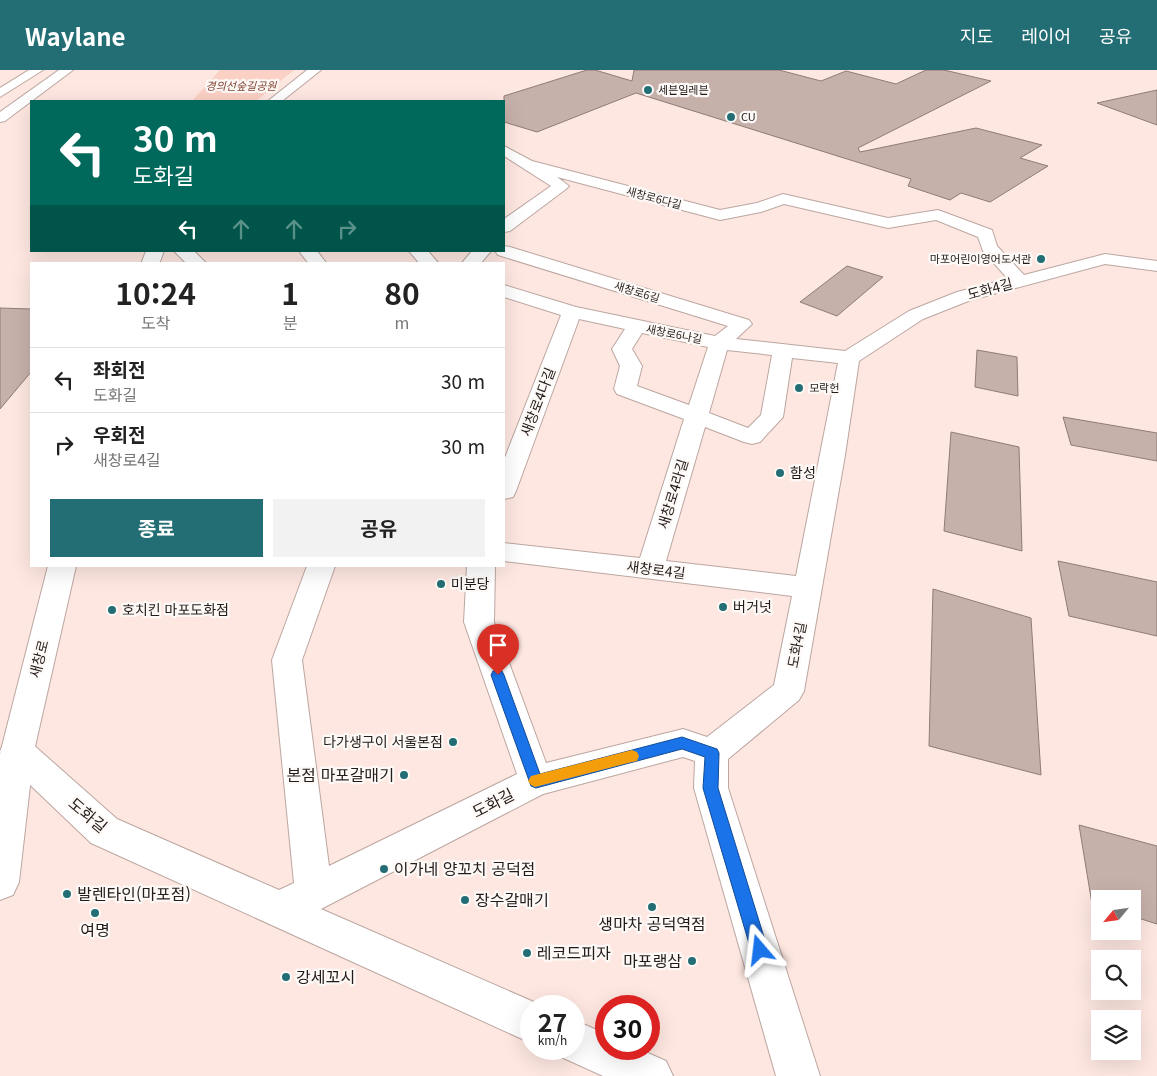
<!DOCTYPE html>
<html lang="ko">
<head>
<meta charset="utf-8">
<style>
  :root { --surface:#fff; --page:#f2f2f2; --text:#222; --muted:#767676; --line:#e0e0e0; --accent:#236e74 }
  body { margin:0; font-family:Georgia,"Noto Sans KR",serif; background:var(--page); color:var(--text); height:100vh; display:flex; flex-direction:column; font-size:19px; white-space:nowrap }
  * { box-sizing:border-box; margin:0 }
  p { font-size:16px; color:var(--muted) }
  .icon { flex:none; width:28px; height:28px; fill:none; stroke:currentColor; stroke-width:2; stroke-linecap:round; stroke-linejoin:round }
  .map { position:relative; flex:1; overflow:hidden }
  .drawer { position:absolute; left:30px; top:192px; width:475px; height:305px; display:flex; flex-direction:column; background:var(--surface); border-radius:0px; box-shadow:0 5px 20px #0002 }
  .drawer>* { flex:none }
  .hud { position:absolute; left:30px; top:30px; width:475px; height:152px; border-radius:0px; box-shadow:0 5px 20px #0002; background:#00695c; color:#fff; overflow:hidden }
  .needle { width:32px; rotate:241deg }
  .tools { position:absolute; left:1091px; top:820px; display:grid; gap:10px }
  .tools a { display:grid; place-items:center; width:50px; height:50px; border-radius:0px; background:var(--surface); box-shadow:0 5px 20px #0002; font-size:25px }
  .speed { position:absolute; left:520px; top:925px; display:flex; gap:10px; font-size:25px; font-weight:700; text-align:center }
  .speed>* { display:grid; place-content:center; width:65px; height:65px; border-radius:50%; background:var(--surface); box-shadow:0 5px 20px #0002; line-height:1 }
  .speed small { font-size:12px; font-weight:400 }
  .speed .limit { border:8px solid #d22; background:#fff; color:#111 }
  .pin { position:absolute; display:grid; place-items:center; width:42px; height:42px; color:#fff; margin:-51px -21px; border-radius:50% 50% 50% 0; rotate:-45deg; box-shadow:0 0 5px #0007 }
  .pin .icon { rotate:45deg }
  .me { position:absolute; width:55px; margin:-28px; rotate:343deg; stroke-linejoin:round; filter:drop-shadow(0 0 4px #0008) }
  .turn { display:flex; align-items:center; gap:18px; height:105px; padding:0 20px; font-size:22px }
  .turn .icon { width:65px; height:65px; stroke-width:2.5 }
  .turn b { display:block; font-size:35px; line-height:42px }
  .lanes { display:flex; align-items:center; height:48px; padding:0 20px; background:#0003; justify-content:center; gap:25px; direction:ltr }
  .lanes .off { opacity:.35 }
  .eta { display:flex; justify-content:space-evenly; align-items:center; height:85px; text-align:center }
  .eta b { font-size:30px; font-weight:700; line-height:35px }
  .primary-button { display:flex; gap:10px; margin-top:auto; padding:10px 20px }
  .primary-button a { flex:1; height:58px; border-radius:0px; background:var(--accent); color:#fff; font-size:20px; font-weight:700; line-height:58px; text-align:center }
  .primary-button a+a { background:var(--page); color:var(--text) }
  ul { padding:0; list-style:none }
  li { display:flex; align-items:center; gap:15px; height:65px; padding:0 20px; border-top:1px solid var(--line) }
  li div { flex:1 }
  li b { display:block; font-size:19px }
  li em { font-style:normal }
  header { display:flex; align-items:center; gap:30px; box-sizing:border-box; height:70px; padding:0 25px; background:var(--accent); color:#fff }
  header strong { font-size:24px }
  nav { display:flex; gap:28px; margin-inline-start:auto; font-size:18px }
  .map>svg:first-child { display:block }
  .green { fill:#fbd0c5 }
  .building { fill:#c6b0aa; stroke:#907b76 }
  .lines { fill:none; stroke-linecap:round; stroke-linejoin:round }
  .street-casing { stroke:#bca6a0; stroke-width:2 }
  .secondary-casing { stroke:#bca6a0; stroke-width:2 }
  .street { fill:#fff; fill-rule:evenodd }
  .secondary { fill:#fff; fill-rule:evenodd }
  .route { fill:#1a73e8; stroke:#114b97 }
  .slow { fill:#f59e0b }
  .poi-dot { fill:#236e74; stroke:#fdf9f7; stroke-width:2 }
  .labels { text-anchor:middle; stroke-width:4.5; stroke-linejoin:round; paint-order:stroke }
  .far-park-label { font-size:11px; font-style:italic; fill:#834232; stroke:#fdf9f7 }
  .far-poi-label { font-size:11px; fill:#241c1a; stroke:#fdf9f7; text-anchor:start }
  .far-street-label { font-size:11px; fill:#241c1a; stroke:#fdf9f7 }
  .street-label { font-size:14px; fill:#241c1a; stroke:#fdf9f7 }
  .poi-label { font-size:14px; fill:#241c1a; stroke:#fdf9f7; text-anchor:start }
  .near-poi-label { font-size:16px; fill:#241c1a; stroke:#fdf9f7; text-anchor:start }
  .near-street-label { font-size:16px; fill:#241c1a; stroke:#fdf9f7 }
</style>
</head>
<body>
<header>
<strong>Waylane</strong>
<nav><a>지도</a><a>레이어</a><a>공유</a></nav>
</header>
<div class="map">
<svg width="1157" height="1006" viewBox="0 0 1157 1006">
  <rect width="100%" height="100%" fill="#fee7e1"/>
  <path class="green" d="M 220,0 L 294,0 L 256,31 L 192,31 Z"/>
  <g class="building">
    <path d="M 587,0 L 595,0 L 632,11 L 634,0 L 779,0 L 821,11 L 846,1 L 896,14 L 926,0 L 944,0 L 991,11 L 858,78 L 860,82 L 976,58 L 1042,75 L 1020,88 L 1048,96 L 990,132 L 961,123 L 950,130 L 908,116 L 911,109 L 636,23 L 537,62 L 504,52 L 504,26 Z"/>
    <path d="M 1157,20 L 1157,55 L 1097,33 Z"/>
    <path d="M 847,196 L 883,207 L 837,246 L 800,232 Z"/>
    <path d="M 0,238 L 31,239 L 31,302 L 0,339 Z"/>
    <path d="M 977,280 L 1017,287 L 1018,326 L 975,317 Z"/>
    <path d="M 1063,347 L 1157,363 L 1157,391 L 1071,375 Z"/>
    <path d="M 951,362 L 1019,377 L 1022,481 L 944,461 Z"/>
    <path d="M 1058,491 L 1157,512 L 1157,566 L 1069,546 Z"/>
    <path d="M 933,519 L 1031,548 L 1041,705 L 929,676 Z"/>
    <path d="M 1079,755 L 1157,776 L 1157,854 L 1132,846 L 1132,829 L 1100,829 L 1100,836 L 1092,834 Z"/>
  </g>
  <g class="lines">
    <defs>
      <g id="street">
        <path d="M 504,76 L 532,91 L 720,140 L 757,133 L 783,124 L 888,148 L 938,140 L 992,160 L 997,176 L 1024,205 L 1105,184 L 1157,191 L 1157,201 L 1105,194 L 971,230 L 923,249 L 859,291 L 845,385 L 804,621 L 799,630 L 728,689 L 728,718 L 820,1006 L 776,1006 L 694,718 L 695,691 L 683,687 L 543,724 L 321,839 L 543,936 L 531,936 L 531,973 L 91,773 L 5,691 L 0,681 L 5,671 L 17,667 L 29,671 L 117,749 L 279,820 L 294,813 L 272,590 L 307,496 L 335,496 L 302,590 L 329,796 L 517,704 L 464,552 L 467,496 L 495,496 L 494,552 L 546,693 L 683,659 L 707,667 L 774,615 L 792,526 L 504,491 L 504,473 L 640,488 L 684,349 L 617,324 L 614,319 L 620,296 L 612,279 L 625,259 L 579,249 L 516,421 L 513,427 L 504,429 L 504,390 L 561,245 L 504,227 L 504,215 L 576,237 L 715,266 L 728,256 L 498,185 L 495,181 L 504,181 L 504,176 L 510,177 L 749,250 L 752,254 L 736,269 L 845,281 L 909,241 L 957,222 L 1008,209 L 983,181 L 978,167 L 936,150 L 888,158 L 784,134 L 761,142 L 720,150 L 557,107 L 569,116 L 566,119 L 510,161 L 504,162 L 504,149 L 551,116 L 504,86 ZM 642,263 L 708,277 L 689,335 L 637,316 L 642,296 L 632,279 ZM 727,280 L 772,285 L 761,345 L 748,358 L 709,343 ZM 792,288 L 838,293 L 796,506 L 666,491 L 705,357 L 744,372 L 752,374 L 760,372 L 783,347 Z"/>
        <path d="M 174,181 L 194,181 L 207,194 L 187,194 Z"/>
        <path d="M 299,181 L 317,181 L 327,194 L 309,194 Z"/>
        <path d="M 409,181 L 428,181 L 439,194 L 420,194 Z"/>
        <path d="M 472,181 L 491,181 L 480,194 L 461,194 Z"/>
        <path d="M 574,950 L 606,964 L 606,979 L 639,979 L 666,991 L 673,1006 L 603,1006 L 559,986 L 556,979 L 574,979 Z"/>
      </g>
      <g id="secondary">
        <path d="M 29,0 L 43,0 L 0,27 L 0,18 Z"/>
        <path d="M 59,0 L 73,0 L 5,51 L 0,52 L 0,42 Z"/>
        <path d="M 307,0 L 321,0 L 282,31 L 268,31 Z"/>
        <path d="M 146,181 L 164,181 L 159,194 L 141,194 Z"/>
        <path d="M 48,496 L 76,496 L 34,681 L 19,812 L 13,825 L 0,830 L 0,684 Z"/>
      </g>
    </defs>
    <use href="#street" class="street-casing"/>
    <use href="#secondary" class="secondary-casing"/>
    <use href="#street" class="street"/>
    <use href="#secondary" class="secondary"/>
  </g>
  <path class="route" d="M 498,600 L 502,601 L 504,605 L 540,704 L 682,667 L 717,679 L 719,683 L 718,718 L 768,880 L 765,886 L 760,888 L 754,886 L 751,880 L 703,718 L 705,687 L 682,679 L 536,718 L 531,716 L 491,605 L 493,601 Z"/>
  <path class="slow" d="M 632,680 L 637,682 L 639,686 L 637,691 L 632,692 L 535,717 L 531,715 L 528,711 L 531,706 L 535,705 Z"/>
  <g class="poi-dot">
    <circle cx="648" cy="20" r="5"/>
    <circle cx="731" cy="47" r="5"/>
    <circle cx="1041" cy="189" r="5"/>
    <circle cx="799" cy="318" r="5"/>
    <circle cx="780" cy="403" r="5"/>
    <circle cx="441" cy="514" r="5"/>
    <circle cx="723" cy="537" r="5"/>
    <circle cx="112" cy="540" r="5"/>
    <circle cx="453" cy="672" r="5"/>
    <circle cx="404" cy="705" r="5"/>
    <circle cx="384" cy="799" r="5"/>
    <circle cx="67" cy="824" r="5"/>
    <circle cx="465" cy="830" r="5"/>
    <circle cx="652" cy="837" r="5"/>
    <circle cx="95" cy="843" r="5"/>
    <circle cx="527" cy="883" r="5"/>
    <circle cx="692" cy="891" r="5"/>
    <circle cx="286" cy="907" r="5"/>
  </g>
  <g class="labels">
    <g class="far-park-label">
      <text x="241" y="20">경의선숲길공원</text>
    </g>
    <g class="far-poi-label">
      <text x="658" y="24">세븐일레븐</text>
      <text x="741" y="51">CU</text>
      <text x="1031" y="193" text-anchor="end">마포어린이영어도서관</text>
      <text x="809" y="322">모락헌</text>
    </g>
    <g class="far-street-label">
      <text transform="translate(654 128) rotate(15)" y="4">새창로6다길</text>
      <text transform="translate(637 222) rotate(17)" y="4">새창로6길</text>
      <text transform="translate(674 264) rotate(11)" y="4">새창로6나길</text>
    </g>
    <g class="street-label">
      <text transform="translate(990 219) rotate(-15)" y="5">도화4길</text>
      <text transform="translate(538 332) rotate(-69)" y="5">새창로4다길</text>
      <text transform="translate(673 424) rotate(-73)" y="5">새창로4라길</text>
      <text transform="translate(656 500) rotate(7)" y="5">새창로4길</text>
      <text transform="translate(797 575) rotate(-79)" y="5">도화4길</text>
      <text transform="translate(39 589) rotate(-76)" y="5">새창로</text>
    </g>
    <g class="poi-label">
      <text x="790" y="408">함성</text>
      <text x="451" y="519">미분당</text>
      <text x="733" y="542">버거넛</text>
      <text x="122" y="545">호치킨 마포도화점</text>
      <text x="443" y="677" text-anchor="end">다가생구이 서울본점</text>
    </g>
    <g class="near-poi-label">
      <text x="394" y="711" text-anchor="end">본점 마포갈매기</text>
      <text x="394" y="805">이가네 양꼬치 공덕점</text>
      <text x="77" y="830">발렌타인(마포점)</text>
      <text x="475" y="836">장수갈매기</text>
      <text x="652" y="860" text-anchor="middle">생마차 공덕역점</text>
      <text x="95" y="866" text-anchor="middle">여명</text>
      <text x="537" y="889">레코드피자</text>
      <text x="682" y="897" text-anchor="end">마포랭삼</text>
      <text x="296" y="913">강세꼬시</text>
    </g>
    <g class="near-street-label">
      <text transform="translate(493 733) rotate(-27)" y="6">도화길</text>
      <text transform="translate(88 745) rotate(40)" y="6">도화길</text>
    </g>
  </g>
</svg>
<div class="tools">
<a><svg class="needle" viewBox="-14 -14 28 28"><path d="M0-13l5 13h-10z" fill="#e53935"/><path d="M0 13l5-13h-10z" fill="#767676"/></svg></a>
<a><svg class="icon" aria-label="search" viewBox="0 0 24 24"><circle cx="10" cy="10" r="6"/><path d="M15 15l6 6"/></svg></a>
<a><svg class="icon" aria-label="layers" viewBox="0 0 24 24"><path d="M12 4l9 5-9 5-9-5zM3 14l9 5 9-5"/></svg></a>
</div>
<div class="speed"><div>27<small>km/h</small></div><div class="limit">30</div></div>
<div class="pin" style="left:498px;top:605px;background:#d93025"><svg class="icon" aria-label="arrive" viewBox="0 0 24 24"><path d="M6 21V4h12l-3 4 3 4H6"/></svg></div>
<svg class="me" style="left:760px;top:880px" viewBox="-20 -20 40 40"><path d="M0-17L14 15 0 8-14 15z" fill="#1a73e8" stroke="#fff" stroke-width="4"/></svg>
<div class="hud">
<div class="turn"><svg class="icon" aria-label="left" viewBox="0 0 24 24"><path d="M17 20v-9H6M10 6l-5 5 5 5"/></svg><div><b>30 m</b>도화길</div></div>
<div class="lanes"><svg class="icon" aria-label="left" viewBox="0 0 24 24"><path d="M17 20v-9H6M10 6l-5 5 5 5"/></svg><svg class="icon off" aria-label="ahead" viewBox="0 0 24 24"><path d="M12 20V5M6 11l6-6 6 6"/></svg><svg class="icon off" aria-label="ahead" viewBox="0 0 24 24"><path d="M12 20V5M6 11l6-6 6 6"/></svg><svg class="icon off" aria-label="right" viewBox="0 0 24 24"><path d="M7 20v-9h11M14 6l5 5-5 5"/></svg></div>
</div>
<section class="drawer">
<div class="eta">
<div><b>10:24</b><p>도착</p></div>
<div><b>1</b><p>분</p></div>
<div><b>80</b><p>m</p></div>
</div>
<ul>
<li><svg class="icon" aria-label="left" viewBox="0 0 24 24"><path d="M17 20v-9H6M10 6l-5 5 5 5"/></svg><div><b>좌회전</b><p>도화길</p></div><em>30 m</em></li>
<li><svg class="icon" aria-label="right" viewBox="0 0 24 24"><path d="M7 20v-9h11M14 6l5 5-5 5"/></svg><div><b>우회전</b><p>새창로4길</p></div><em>30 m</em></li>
</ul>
<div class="primary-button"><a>종료</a><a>공유</a></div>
</section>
</div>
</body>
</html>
